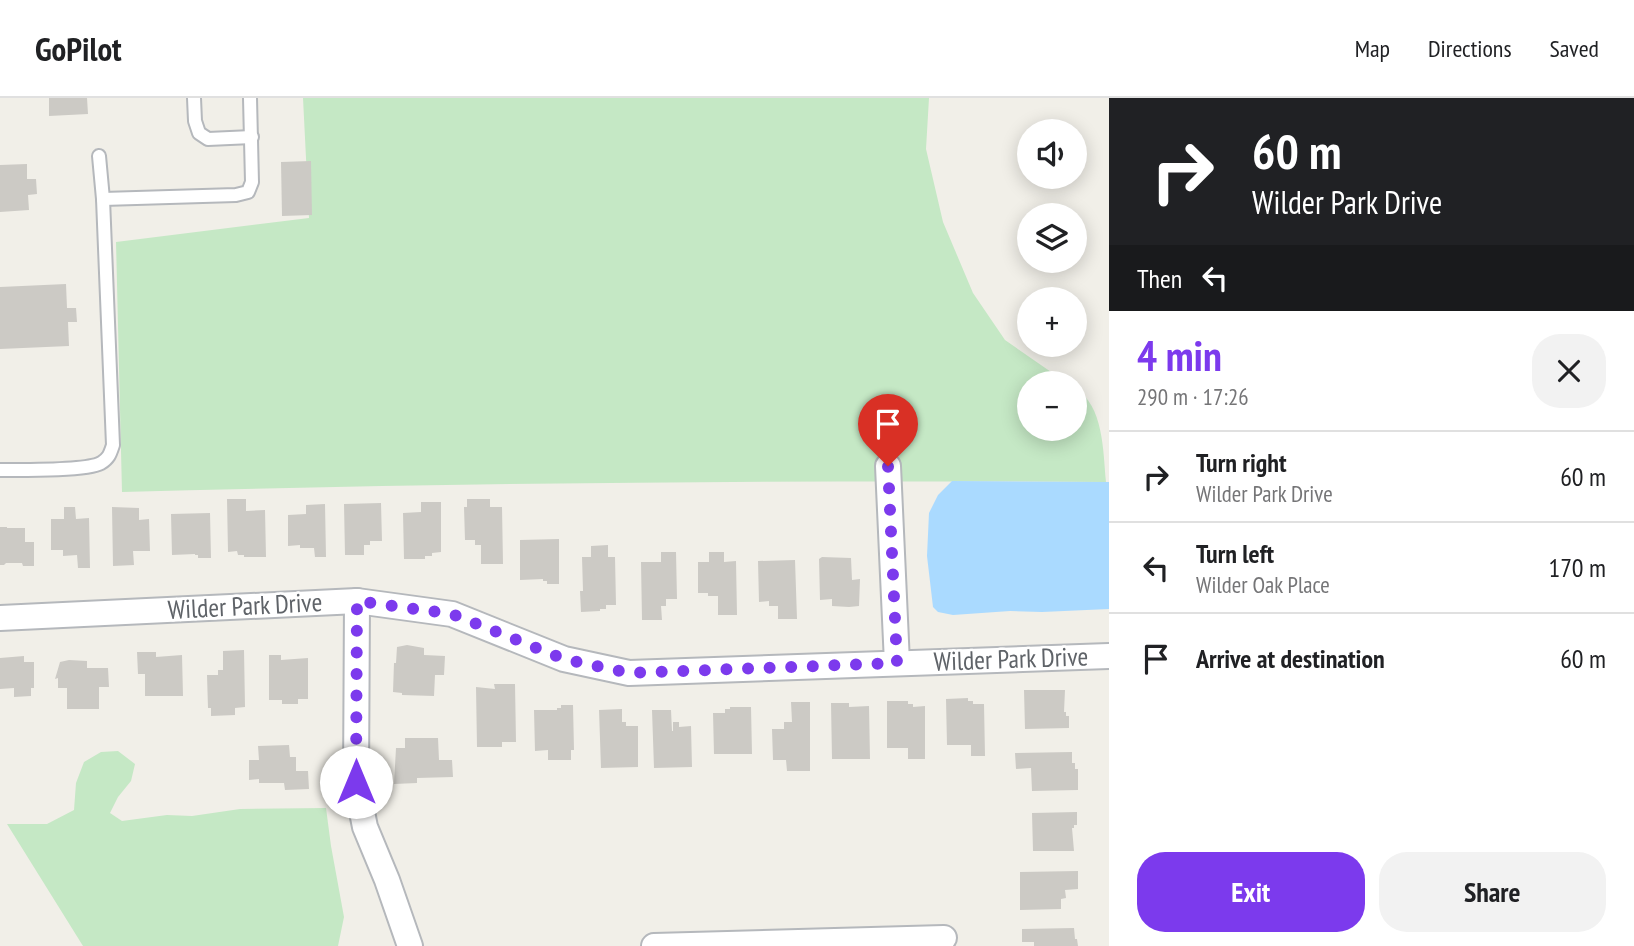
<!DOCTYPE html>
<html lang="en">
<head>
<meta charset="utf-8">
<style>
  :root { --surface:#fff; --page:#f2f2f2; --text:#202124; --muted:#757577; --line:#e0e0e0; --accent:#7c3aed }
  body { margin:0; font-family:"PT Sans Narrow",sans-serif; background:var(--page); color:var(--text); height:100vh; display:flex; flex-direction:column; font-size:26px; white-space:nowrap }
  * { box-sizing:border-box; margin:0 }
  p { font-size:23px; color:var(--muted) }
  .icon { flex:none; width:38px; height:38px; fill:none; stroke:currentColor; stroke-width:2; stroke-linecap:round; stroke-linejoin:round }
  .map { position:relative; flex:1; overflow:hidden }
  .drawer { display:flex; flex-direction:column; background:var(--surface); width:525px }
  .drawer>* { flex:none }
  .hud { background:#202124; color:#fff; overflow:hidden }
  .fabs { position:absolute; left:1017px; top:21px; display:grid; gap:14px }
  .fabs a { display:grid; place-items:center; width:70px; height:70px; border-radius:50%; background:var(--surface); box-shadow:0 4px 18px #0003; font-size:35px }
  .pin { position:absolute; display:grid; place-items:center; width:60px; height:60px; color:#fff; margin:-72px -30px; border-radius:50% 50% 50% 0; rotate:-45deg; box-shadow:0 0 7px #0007 }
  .pin .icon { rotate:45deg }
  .me { position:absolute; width:77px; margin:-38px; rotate:0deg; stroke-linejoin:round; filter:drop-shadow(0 0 5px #0008) }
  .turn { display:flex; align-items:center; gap:24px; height:147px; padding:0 28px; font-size:32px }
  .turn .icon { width:91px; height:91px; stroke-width:2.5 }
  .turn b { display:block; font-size:49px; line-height:60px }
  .then { display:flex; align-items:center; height:66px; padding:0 28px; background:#0003; gap:14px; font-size:26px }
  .round { display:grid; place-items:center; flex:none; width:74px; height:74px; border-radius:28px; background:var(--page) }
  .headline { display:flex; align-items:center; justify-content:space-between; height:119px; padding:0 28px }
  h1 { font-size:42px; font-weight:800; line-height:52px; color:var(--accent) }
  .cta { display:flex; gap:14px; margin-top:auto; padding:14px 28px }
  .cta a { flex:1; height:80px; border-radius:28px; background:var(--accent); color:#fff; font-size:28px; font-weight:800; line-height:80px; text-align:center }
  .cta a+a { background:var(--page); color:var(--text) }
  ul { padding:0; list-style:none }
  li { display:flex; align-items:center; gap:21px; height:91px; padding:0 28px; border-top:2px solid var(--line) }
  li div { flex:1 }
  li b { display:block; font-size:26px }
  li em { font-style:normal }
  header { display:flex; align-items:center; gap:42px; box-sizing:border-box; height:98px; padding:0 35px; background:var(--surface); border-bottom:2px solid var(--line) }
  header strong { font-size:33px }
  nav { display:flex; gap:38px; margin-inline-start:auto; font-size:24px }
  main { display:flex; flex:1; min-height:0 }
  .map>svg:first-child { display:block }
  .green { fill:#c5e8c5 }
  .water { fill:#aadaff }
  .building { fill:#cccac5 }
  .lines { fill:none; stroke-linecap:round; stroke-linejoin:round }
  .service-casing { stroke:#b5b8bc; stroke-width:16 }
  .minor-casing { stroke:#b5b8bc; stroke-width:28 }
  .service { stroke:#fff; stroke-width:12 }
  .minor { stroke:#fff; stroke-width:24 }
  .route { stroke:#7c3aed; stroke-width:12; stroke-dasharray:0 21.6 }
  .labels { text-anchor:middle; stroke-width:5; stroke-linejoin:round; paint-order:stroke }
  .street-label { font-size:26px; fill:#5f6368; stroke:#fff }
</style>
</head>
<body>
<header>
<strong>GoPilot</strong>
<nav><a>Map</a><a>Directions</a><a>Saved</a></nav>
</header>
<main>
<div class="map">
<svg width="1109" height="848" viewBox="0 0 1109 848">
  <rect width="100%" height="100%" fill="#f1efe8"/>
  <g class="green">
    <path d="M 303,0 L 929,0 L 926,51 L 943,124 L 973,195 L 1005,242 L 1067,285 L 1029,285 L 1029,331 L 1074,331 L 1075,290 C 1104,308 1103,353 1106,384 C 778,382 450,385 122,394 L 116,144 L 309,120 Z"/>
    <path d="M 118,653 L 135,666 L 131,683 L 118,699 L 110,715 L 122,723 L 167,717 L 192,718 L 240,711 L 326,710 L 331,748 L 344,819 L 338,848 L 83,848 L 7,726 L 47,726 L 74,712 L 76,685 L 84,664 L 101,654 Z"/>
  </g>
  <path class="water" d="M 952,383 L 1109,384 L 1109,511 L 1042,514 L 1010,513 L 953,517 L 938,514 L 933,509 L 927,458 L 929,415 L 938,397 Z"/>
  <g class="building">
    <path d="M 49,0 L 87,0 L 88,16 L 49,18 Z"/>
    <path d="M 311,63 L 312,117 L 282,118 L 281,64 Z"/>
    <path d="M 27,66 L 27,81 L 36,81 L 37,96 L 28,97 L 29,112 L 0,114 L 0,67 Z"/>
    <path d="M 66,186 L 67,210 L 76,210 L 77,224 L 68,224 L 69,248 L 0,251 L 0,189 Z"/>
    <path d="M 227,401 L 246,401 L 246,413 L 265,412 L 266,459 L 244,459 L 244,457 L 238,457 L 237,453 L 228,454 Z"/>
    <path d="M 467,401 L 490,401 L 490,409 L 502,409 L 503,466 L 481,466 L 481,447 L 475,447 L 475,442 L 465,442 L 464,409 L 467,409 Z"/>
    <path d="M 421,404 L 441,404 L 441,454 L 432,455 L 432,458 L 425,458 L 425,461 L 404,461 L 403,415 L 421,414 Z"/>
    <path d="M 381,405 L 382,443 L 370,443 L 370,447 L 364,447 L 364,457 L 345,457 L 344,406 Z"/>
    <path d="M 325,406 L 326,459 L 315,459 L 314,450 L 300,450 L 300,447 L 288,448 L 288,417 L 306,416 L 306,407 Z"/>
    <path d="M 64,409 L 75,409 L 76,421 L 89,420 L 90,470 L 78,470 L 77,457 L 63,458 L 63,452 L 51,452 L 51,421 L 64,421 Z"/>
    <path d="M 112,409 L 139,410 L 139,422 L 149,421 L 150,453 L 133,453 L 134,467 L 113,468 Z"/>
    <path d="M 210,415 L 211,460 L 198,460 L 198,457 L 195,457 L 195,456 L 172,457 L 171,416 Z"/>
    <path d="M 0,429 L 7,429 L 7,430 L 25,430 L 25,444 L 34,444 L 34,468 L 23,468 L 22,465 L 6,465 L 4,467 L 0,467 Z"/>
    <path d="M 559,441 L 559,486 L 547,486 L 547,483 L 543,483 L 543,481 L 520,482 L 520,442 Z"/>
    <path d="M 608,447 L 608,459 L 615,459 L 616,507 L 606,507 L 606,511 L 600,511 L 600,513 L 581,514 L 580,493 L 583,493 L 582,459 L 591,459 L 591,448 Z"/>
    <path d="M 661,454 L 676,454 L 677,501 L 666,501 L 666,508 L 661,508 L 662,522 L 642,522 L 641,464 L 661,464 Z"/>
    <path d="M 709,454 L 724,454 L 724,464 L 736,463 L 737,517 L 718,517 L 718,498 L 708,498 L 708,495 L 698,495 L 698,464 L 709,464 Z"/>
    <path d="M 822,459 L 851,460 L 852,482 L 860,481 L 859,508 L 849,509 L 832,508 L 832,501 L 820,502 L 819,461 Z"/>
    <path d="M 795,462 L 797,521 L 778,521 L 778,508 L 769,508 L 769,503 L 759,504 L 758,463 Z"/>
    <path d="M 407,547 L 424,550 L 424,557 L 445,558 L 444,577 L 435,577 L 434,598 L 402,597 L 402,595 L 393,594 L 394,565 L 396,565 L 397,549 Z"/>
    <path d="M 244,552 L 245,609 L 235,610 L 235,617 L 211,618 L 211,610 L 208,610 L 207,577 L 218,577 L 218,572 L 223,572 L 223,553 Z"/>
    <path d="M 137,554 L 156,554 L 156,559 L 182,557 L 183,598 L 145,598 L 145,576 L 138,576 Z"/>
    <path d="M 269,557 L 281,557 L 281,562 L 308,560 L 308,601 L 298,601 L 298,606 L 282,606 L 282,602 L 269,602 Z"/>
    <path d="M 24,558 L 24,564 L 34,564 L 34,590 L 31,590 L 31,598 L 14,599 L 14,590 L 0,591 L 0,560 Z"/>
    <path d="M 69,562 L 87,563 L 87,570 L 108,570 L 109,589 L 99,589 L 99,611 L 67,611 L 67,590 L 58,590 L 58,580 L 55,581 L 60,564 Z"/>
    <path d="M 494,586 L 515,586 L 516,644 L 502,644 L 502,649 L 477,649 L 476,589 L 495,591 Z"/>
    <path d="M 1024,592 L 1065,592 L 1064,614 L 1066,614 L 1066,618 L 1069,618 L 1069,630 L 1025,631 Z"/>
    <path d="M 968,600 L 968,603 L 973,603 L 973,606 L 984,606 L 985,658 L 971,658 L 971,647 L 947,647 L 946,601 Z"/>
    <path d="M 887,603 L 908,603 L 908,606 L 913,606 L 913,609 L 925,608 L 925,661 L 908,661 L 908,650 L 887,650 Z"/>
    <path d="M 791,604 L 810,604 L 810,673 L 787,673 L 786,662 L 773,662 L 772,631 L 784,631 L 784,624 L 792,624 Z"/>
    <path d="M 831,605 L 849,605 L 849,609 L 869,608 L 870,661 L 832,661 Z"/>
    <path d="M 561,607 L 573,607 L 574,652 L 571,652 L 571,662 L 548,662 L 548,652 L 535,653 L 534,612 L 557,612 L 557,610 L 561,610 Z"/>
    <path d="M 730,609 L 751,609 L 752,656 L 714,656 L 713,615 L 725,615 L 725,611 L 730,611 Z"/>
    <path d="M 622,611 L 622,624 L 626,624 L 626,628 L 638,628 L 638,669 L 601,670 L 599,612 Z"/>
    <path d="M 652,612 L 671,612 L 672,633 L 673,633 L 673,624 L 679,624 L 679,629 L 691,628 L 692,669 L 654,670 Z"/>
    <path d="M 405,640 L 438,640 L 439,662 L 452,662 L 453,679 L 417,680 L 417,685 L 394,686 L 396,650 L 405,650 Z"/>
    <path d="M 289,647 L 290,659 L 296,659 L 296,673 L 308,673 L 309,691 L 285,692 L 284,685 L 259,685 L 259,681 L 249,682 L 249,662 L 259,662 L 258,648 Z"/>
    <path d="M 1072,654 L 1072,665 L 1075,665 L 1075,671 L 1078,671 L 1078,692 L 1032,693 L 1031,670 L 1016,671 L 1015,655 Z"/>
    <path d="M 1077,714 L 1077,727 L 1074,727 L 1074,730 L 1072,730 L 1074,753 L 1033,753 L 1032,715 Z"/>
    <path d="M 1078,773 L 1078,791 L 1065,792 L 1066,800 L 1061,801 L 1061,811 L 1020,812 L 1020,774 Z"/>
    <path d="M 1074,830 L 1075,841 L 1077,841 L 1078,848 L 1034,848 L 1034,844 L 1022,844 L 1022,831 Z"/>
  </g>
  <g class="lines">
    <defs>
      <g id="service">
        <path d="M 194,0 L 195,23 L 199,35 L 208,41 L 252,39"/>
        <path d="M 103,101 L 236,97 L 248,94 L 252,84 L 250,0"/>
        <path d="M 0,372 C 20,372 87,373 101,365 C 109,360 110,356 113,347 L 103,101 L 99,58"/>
      </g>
      <g id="minor">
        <path d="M 888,368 L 897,565"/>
        <path d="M 357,503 L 356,684 L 365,729 L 387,782 L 410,848"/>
        <path d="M 0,520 L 357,503 L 452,516 L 564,561 L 629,575 L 1109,558"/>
        <path d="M 654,848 L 944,840"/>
      </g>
    </defs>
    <use href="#service" class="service-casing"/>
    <use href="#minor" class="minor-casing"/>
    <use href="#service" class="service"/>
    <use href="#minor" class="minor"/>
  </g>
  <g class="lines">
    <path class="route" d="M 356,684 L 357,503 L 452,516 L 564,561 L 629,575 L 897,565 L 888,368"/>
  </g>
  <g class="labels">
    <g class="street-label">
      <text transform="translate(245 508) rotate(-3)" y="9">Wilder Park Drive</text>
      <text transform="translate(1011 561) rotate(-2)" y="9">Wilder Park Drive</text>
    </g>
  </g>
</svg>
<div class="fabs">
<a><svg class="icon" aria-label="sound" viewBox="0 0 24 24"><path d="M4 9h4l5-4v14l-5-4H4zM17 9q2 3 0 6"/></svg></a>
<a><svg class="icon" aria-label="layers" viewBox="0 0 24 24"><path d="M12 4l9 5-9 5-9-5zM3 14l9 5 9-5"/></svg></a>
<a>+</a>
<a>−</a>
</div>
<div class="pin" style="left:888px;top:368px;background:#d93025"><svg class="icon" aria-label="arrive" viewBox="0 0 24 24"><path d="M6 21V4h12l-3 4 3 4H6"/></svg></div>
<svg class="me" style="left:356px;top:684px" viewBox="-20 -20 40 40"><circle r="19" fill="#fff"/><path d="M0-13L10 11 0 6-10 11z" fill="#7c3aed"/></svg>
</div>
<section class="drawer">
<div class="hud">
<div class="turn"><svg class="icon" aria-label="right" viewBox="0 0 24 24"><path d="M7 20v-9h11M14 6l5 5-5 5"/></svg><div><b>60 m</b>Wilder Park Drive</div></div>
<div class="then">Then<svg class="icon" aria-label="left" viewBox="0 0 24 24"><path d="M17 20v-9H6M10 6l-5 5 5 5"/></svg></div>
</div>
<div class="headline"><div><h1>4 min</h1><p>290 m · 17:26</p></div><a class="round"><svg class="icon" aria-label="close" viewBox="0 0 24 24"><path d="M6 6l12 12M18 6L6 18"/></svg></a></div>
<ul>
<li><svg class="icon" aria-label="right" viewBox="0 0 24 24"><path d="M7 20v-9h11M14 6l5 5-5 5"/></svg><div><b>Turn right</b><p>Wilder Park Drive</p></div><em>60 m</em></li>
<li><svg class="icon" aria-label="left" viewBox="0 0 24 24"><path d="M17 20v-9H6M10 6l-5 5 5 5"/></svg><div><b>Turn left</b><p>Wilder Oak Place</p></div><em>170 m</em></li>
<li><svg class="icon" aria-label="arrive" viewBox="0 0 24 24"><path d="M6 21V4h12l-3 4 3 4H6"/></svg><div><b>Arrive at destination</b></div><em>60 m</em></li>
</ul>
<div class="cta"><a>Exit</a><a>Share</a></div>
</section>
</main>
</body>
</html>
